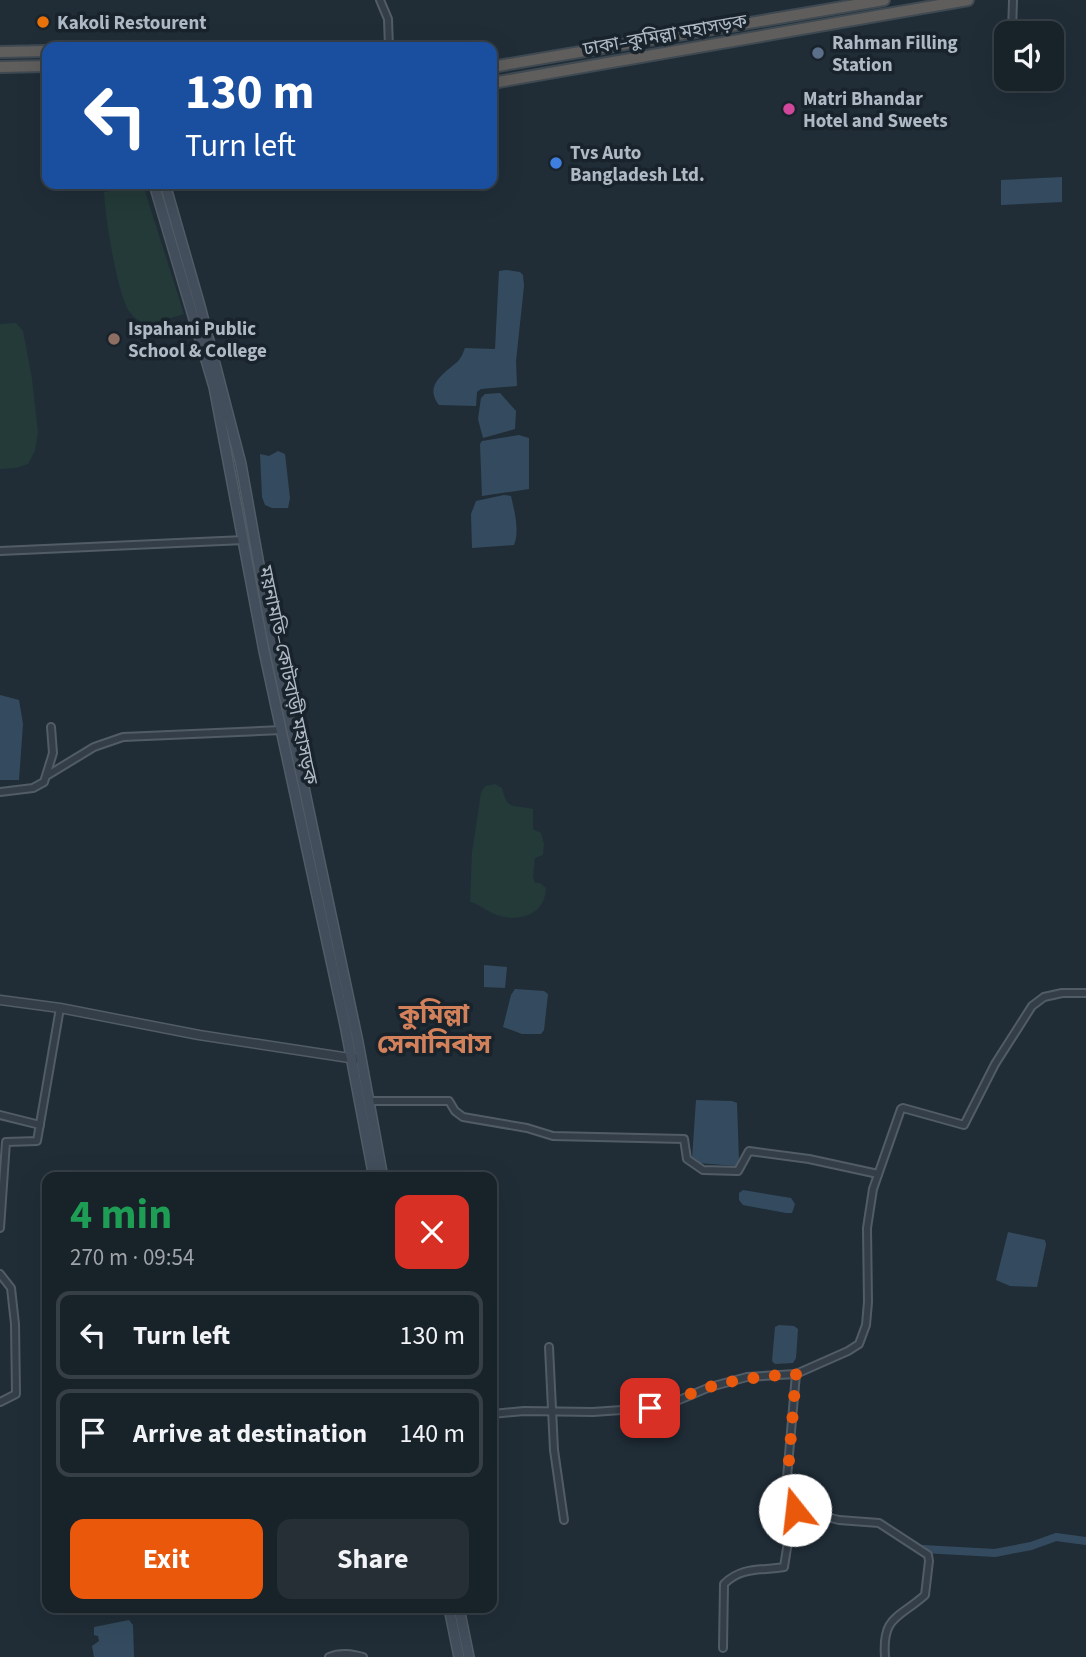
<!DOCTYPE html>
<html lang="en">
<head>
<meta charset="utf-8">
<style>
  :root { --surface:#182229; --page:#252f35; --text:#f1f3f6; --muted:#9fa4a8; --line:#363f46; --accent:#ea580c }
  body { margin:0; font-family:"Source Sans 3","Noto Sans Bengali",sans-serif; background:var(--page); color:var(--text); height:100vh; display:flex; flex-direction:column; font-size:26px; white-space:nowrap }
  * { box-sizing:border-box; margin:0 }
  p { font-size:23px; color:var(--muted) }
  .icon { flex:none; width:38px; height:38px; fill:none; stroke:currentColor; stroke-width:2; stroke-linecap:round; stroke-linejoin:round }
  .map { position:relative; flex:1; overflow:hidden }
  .drawer { position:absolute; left:42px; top:1172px; width:455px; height:441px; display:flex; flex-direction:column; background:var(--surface); border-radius:14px; box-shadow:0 7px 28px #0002,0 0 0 2px var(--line) }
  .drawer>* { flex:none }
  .banner { position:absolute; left:42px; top:42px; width:455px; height:147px; border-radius:14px; box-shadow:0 7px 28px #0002,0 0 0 2px var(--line); background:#1a4fa0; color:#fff; overflow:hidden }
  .controls { position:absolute; left:994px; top:21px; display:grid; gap:14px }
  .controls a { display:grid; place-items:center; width:70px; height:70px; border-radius:14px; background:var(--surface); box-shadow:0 7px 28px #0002,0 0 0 2px var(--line); font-size:35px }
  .pin { position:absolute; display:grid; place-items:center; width:60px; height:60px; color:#fff; margin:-30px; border-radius:14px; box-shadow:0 4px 10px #0006 }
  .me { position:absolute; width:77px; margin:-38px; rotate:344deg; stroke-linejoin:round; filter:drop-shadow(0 0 5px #0008) }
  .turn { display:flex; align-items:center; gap:24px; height:147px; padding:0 28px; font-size:32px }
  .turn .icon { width:91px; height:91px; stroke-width:2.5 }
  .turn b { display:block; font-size:49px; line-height:60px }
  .round { display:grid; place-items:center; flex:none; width:74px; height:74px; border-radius:14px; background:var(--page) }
  .summary { display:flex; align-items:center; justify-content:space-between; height:119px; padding:0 28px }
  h1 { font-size:42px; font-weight:700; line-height:52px; color:#1e9e55 }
  .cta { display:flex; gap:14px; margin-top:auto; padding:14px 28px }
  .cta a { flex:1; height:80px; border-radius:14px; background:var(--accent); color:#fff; font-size:28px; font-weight:700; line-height:80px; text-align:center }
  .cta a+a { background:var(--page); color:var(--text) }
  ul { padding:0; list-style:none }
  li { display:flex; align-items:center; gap:21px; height:88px; margin:0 14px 10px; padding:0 14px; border:4px solid var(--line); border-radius:14px }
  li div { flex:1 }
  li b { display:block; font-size:26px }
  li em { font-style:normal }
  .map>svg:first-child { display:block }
  .green { fill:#233a39 }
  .water { fill:#344b5f }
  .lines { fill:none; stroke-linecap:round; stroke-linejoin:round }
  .canal { stroke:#344b5f; stroke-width:8 }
  .minor-casing { stroke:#515c66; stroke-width:10 }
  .tertiary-casing { stroke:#515c66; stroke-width:11 }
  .secondary-casing { stroke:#515c66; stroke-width:12 }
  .trunk-casing { stroke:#3e4952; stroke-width:14 }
  .minor { stroke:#343e48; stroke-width:6 }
  .tertiary { stroke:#343e48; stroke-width:8 }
  .secondary { stroke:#424e5b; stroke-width:9 }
  .trunk { stroke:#605e5c; stroke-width:10 }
  .route { stroke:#ea580c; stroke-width:12; stroke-dasharray:0 21.6 }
  .food-dot { fill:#e8710a; stroke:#19232c; stroke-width:2.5 }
  .service-dot { fill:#5c6f8a; stroke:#19232c; stroke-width:2.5 }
  .hotel-dot { fill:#d1479c; stroke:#19232c; stroke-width:2.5 }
  .shop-dot { fill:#3f7fe0; stroke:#19232c; stroke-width:2.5 }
  .education-dot { fill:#8d6e63; stroke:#19232c; stroke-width:2.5 }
  .labels { text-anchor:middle; stroke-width:7; stroke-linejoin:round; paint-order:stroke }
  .poi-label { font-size:19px; font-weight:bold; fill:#aeb9c5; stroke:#19232c; text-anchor:start }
  .street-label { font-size:19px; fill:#aeb9c5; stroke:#19232c }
  .district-label { font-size:26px; font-weight:bold; fill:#d2815b; stroke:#19232c }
</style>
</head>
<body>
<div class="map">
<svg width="1086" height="1657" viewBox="0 0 1086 1657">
  <rect width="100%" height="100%" fill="#202d37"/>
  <g class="green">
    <path d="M 143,185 L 184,314 C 173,317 158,324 146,323 C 140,323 132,316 129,311 C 117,293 105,216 104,192 Z"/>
    <path d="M 16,323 L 23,331 L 32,379 L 38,432 L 35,451 L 28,464 L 16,468 L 0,469 L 0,324 Z"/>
    <path d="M 495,784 L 502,788 C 508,811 511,804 533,809 L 533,829 L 541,833 L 544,844 L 543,855 L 535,858 L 533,877 L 535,883 L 540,883 L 546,888 C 545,918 513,924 490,912 C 483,908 478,904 470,902 L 472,852 L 481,793 L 485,786 Z"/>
  </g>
  <g class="water">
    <path d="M 1062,177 L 1062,202 L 1001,205 L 1001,180 Z"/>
    <path d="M 507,270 L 520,272 L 523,275 L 524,286 L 516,361 L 517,386 L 481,389 L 477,392 L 476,406 L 439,405 C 424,386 443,374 456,363 C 461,359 463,353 465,348 L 495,349 L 499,271 Z"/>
    <path d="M 500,393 L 516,411 L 515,429 L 483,438 L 478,419 L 481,398 L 485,394 Z"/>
    <path d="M 519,435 L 529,438 L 529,489 L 482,496 L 480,444 L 482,441 Z"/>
    <path d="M 278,451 L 285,454 L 290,498 L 288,508 L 272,508 L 265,505 L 262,497 L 260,454 L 269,456 Z"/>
    <path d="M 504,495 L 511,496 C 514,510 520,530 514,545 L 472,548 L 471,514 L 476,501 Z"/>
    <path d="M 0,695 L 19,700 L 23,724 L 19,780 L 0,780 Z"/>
    <path d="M 484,965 L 507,967 L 505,988 L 484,987 Z"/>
    <path d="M 515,989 L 544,991 L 548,994 L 544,1030 L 541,1034 L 522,1034 L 503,1027 L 511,995 Z"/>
    <path d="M 696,1100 L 732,1101 L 737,1103 L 739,1161 L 736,1166 L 698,1163 L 692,1159 Z"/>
    <path d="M 743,1190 L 791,1198 L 795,1204 L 792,1213 L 786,1213 L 743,1205 L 739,1200 L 739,1193 Z"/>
    <path d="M 1008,1232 L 1045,1240 L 1046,1245 L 1037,1287 L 1010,1286 L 996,1280 Z"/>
    <path d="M 779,1325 L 794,1326 L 798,1329 L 796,1358 L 793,1363 L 775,1364 L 772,1361 L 775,1327 Z"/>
    <path d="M 129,1620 L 133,1625 L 134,1657 L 94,1657 L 92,1646 L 99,1641 L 98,1636 L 94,1635 L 94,1627 Z"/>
  </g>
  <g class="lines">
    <path class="canal" d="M 923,1549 L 995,1553 L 1031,1546 L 1056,1537 L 1086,1541"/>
    <defs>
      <g id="minor">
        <path d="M 380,0 L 388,19 L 389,47"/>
        <path d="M 1012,33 L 1013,0"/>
        <path d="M 0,551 L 244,540"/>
        <path d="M 48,775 L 94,747 L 123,737 L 282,730"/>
        <path d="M 0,792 L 33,788 L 44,782 L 53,753 L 51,727"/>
        <path d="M 369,1101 L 449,1101 L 455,1111 L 463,1117 L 527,1128 L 553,1136 L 684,1139 L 687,1159 L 703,1170 L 738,1171 L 749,1151 L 809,1159 L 878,1174"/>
        <path d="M 0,1115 L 40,1125"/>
        <path d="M 0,1228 L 6,1142 L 37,1141 L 60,1008"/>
        <path d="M 0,1274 L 11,1288 L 15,1324 L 16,1394 L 0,1402"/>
        <path d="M 549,1347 L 554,1450 L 564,1520"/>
        <path d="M 796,1374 L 786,1489 L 787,1507 L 839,1520 L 879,1523 L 928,1555 L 929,1561 L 925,1595 C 898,1619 882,1616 885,1657"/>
        <path d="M 492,1414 L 524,1411 L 593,1412 L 650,1408 L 672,1403 L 710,1387 L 747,1377 L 796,1374 L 848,1351 L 859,1344 L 866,1325 L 868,1302 L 867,1228 L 873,1189 L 901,1109 L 903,1108 L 964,1125 L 995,1064 L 1032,1006 L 1044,997 L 1062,993 L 1086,993"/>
        <path d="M 723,1648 L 724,1584 C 742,1566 762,1571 784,1567 L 789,1535 L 787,1507"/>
        <path d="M 329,1657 C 341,1652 352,1654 363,1657"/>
      </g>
      <path id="tertiary" d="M 0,1000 L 60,1008 L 199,1035 L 356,1059"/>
      <g id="secondary">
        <path d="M 154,184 L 214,387 L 264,651 L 345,1025 L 374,1178"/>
        <path d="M 165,184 L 200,306 L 241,464 L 271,632 L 358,1042 L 383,1178"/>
        <path d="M 449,1608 L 459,1657"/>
        <path d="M 459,1608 L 469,1657"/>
      </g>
      <g id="trunk">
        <path d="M 0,52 L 47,51"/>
        <path d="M 0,67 L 47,66"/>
        <path d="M 492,67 L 884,0"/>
        <path d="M 492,83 L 968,0"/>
      </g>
    </defs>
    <use href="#minor" class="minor-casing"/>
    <use href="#tertiary" class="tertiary-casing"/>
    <use href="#secondary" class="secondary-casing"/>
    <use href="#trunk" class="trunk-casing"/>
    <use href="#minor" class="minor"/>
    <use href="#tertiary" class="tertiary"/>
    <use href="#secondary" class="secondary"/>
    <use href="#trunk" class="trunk"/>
  </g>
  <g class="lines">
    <path class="route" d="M 650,1408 C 672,1403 692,1392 713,1386 C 741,1378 768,1376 796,1374 L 786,1497 L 787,1507 L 795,1510"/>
  </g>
  <circle class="food-dot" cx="43" cy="22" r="7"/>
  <circle class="service-dot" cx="818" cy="53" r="7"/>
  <circle class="hotel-dot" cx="789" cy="109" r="7"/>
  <circle class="shop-dot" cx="556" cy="163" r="7"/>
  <circle class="education-dot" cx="114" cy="339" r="7"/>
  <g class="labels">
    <g class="poi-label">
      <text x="57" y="29">Kakoli Restourent</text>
      <text x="832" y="49">Rahman Filling<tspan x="832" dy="22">Station</tspan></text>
      <text x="803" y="105">Matri Bhandar<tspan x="803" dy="22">Hotel and Sweets</tspan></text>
      <text x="570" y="159">Tvs Auto<tspan x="570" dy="22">Bangladesh Ltd.</tspan></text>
      <text x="128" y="335">Ispahani Public<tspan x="128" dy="22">School &amp; College</tspan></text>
    </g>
    <g class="street-label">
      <text transform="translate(665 34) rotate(-10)" y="7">ঢাকা–কুমিল্লা মহাসড়ক</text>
      <text transform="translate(289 675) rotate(78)" y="7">ময়নামতি–কোটবাড়ী মহাসড়ক</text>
    </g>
    <g class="district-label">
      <text x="434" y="1023">কুমিল্লা<tspan x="434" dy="30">সেনানিবাস</tspan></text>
    </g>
  </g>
</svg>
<div class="controls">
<a><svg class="icon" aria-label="sound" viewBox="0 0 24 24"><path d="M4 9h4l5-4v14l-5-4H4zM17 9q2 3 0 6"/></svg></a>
</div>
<div class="pin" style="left:650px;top:1408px;background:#d93025"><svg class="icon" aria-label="arrive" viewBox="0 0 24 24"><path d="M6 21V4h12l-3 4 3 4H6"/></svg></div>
<svg class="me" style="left:795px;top:1510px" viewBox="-20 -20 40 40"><circle r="19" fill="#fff"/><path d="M0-13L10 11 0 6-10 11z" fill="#ea580c"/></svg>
<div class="banner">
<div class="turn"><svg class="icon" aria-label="left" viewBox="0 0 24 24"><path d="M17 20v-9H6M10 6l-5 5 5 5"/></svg><div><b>130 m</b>Turn left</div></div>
</div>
<section class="drawer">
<div class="summary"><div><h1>4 min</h1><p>270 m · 09:54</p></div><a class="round" style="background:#d93025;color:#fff"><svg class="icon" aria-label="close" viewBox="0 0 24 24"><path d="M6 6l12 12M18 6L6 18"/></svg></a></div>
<ul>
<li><svg class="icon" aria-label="left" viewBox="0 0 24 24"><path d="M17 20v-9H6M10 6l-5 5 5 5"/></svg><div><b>Turn left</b></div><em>130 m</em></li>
<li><svg class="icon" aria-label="arrive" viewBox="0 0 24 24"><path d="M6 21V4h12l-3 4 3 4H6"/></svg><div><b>Arrive at destination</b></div><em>140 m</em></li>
</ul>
<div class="cta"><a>Exit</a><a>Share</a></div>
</section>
</div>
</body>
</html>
